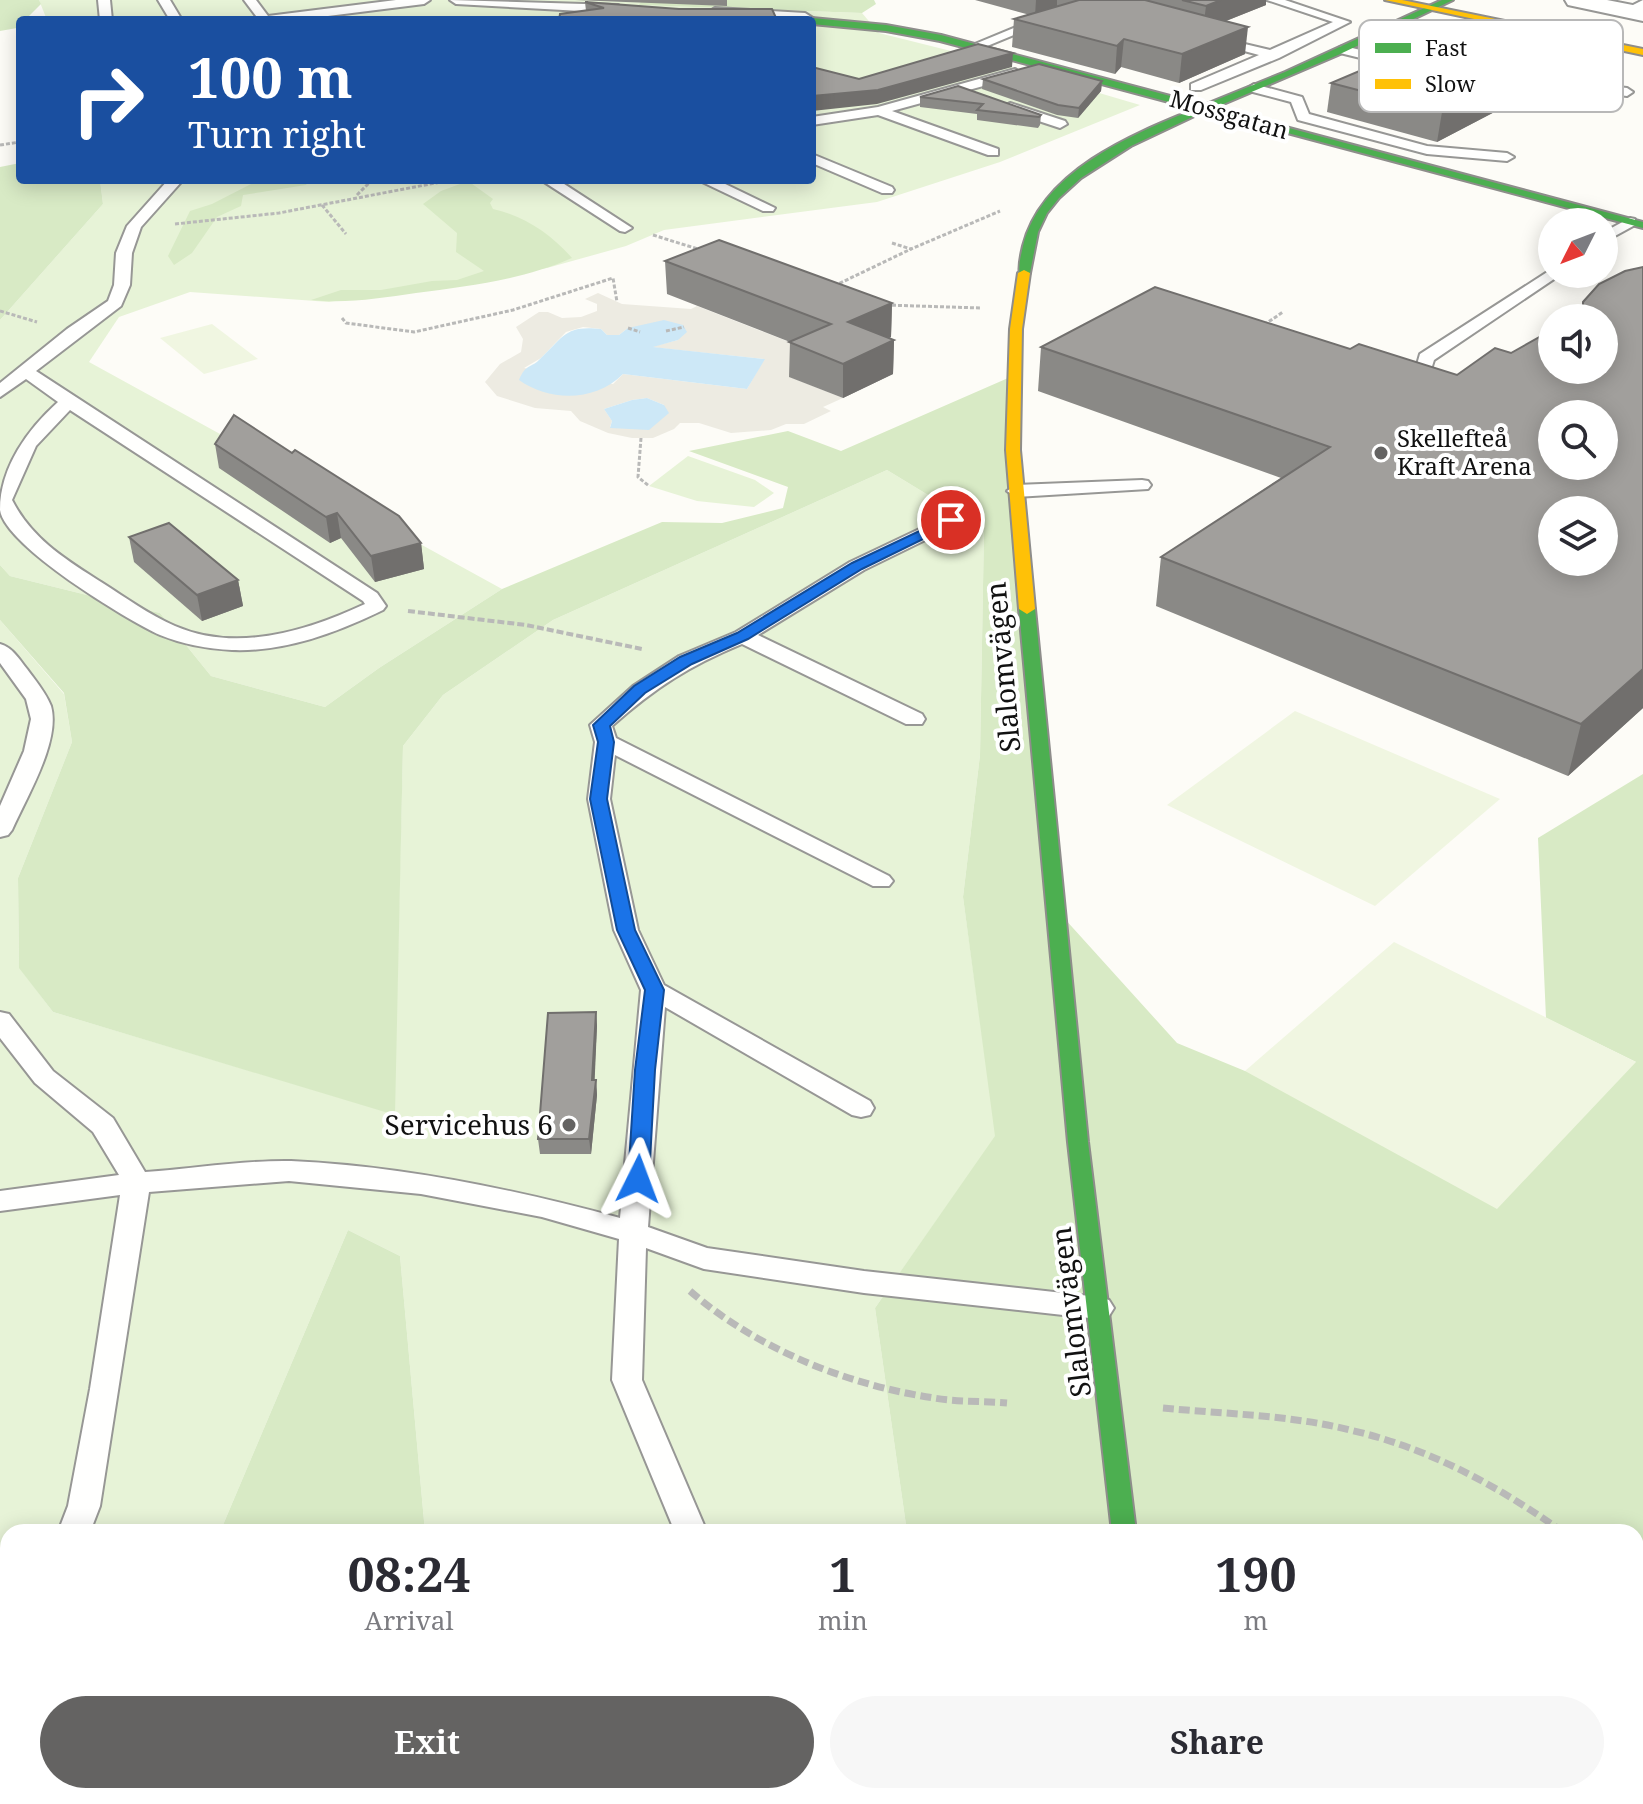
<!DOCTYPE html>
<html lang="en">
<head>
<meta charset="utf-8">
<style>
  :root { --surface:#fff; --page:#f7f7f7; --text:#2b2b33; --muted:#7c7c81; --accent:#646362 }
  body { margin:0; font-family:"Noto Serif",serif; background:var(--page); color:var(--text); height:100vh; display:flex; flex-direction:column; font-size:30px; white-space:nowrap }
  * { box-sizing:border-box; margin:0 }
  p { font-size:26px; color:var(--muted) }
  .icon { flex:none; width:44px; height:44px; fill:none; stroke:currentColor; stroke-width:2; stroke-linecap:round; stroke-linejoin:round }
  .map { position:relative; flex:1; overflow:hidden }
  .sheet { position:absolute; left:0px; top:1524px; width:1644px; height:280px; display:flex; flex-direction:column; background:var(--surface); border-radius:24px 24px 0 0; box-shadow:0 4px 20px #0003 }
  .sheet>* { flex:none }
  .guide { position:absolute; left:16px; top:16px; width:800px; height:168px; border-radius:8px; box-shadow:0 4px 20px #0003; background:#1a4fa0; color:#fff; overflow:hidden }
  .needle { width:52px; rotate:228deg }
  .fabs { position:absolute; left:1538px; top:208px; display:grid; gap:16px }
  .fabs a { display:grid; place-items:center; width:80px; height:80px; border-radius:50%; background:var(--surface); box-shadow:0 4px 20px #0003; font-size:40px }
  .pin { position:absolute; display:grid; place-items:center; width:68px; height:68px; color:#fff; margin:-34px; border:4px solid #fff; border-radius:50%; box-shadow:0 2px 8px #0007 }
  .me { position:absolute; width:88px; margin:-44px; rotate:3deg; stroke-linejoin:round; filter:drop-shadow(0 0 6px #0008) }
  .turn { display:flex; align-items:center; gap:28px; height:168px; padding:0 40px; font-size:36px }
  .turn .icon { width:104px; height:104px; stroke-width:2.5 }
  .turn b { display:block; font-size:56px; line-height:68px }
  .eta { display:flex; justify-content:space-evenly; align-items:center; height:136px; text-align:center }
  .eta b { font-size:48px; font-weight:700; line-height:56px }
  .cta { display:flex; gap:16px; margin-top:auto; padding:16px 40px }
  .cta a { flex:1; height:92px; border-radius:48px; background:var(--accent); color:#fff; font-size:32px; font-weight:700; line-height:92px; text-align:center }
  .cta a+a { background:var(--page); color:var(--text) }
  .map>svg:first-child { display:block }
  .green { fill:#e7f3d7 }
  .forest { fill:#d8eac5 }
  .pitch { fill:#f0f6e1 }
  .plaza { fill:#edebe2; fill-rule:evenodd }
  .water { fill:#cde8f7 }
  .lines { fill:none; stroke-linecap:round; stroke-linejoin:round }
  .lane-casing { stroke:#979795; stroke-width:4 }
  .street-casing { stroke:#979795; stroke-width:4 }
  .fast-casing { stroke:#8e8d8b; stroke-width:4 }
  .slow-casing { stroke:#8e8d8b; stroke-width:4 }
  .path-far2 { stroke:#b9b9b8; stroke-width:3; stroke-dasharray:4 2; stroke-linecap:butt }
  .path-far1 { stroke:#b9b9b8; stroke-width:4; stroke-dasharray:7 3; stroke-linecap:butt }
  .path { stroke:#b9b9b8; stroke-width:7; stroke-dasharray:11 5; stroke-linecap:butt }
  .lane { fill:#fffffe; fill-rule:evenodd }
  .street { fill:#fffffe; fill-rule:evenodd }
  .fast { fill:#4caf50; fill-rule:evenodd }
  .slow { fill:#ffc107; fill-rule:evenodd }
  .wall { fill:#8a8986 }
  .shaded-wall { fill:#716f6d }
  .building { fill:#a19f9c; stroke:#716f6d; stroke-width:2; fill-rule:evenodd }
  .route { fill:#1a73e8; stroke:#114b97; stroke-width:2 }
  .poi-dot { fill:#646362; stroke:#fff; stroke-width:3 }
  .labels { text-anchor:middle; stroke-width:8; stroke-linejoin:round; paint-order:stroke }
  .far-street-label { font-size:24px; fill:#111; stroke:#fff }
  .far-poi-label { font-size:24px; fill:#111; stroke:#fff; text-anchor:start }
  .street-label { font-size:28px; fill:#111; stroke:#fff }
  .poi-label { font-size:28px; fill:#111; stroke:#fff; text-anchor:end }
  .key { fill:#fff; stroke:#b8b8b8; stroke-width:2 }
  .key-label { font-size:22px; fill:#111 }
</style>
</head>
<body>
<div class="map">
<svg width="1643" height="1804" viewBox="0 0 1643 1804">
  <rect width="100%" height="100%" fill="#fdfcf7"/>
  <g class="green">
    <path d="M 39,0 L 642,0 L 640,5 L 862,13 L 879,33 L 987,60 L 1140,105 L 1000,162 L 877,202 L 664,230 L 626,246 L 547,268 L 329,302 L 190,292 L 119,317 L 89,362 L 502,589 L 379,668 L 325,707 L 211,676 L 160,613 L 10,576 L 0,565 L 0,320 L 103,204 L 100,180 L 812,180 L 812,20 L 47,20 Z"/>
    <path d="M 688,456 L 755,480 L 774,493 L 754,507 L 697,501 L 649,486 Z"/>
    <path d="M 887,470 L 984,529 L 980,755 L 963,897 L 996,1136 L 875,1308 L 907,1532 L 425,1532 L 400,1256 L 348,1230 L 220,1532 L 8,1532 L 8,1796 L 108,1796 L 104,1804 L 0,1804 L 0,620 L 64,694 L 72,742 L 18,878 L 19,967 L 53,1012 L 394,1114 L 403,746 L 443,695 L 553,620 Z"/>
    <path d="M 449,1796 L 945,1796 L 946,1804 L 450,1804 Z"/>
  </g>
  <g class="forest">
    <path d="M 0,0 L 39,0 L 41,4 L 25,20 L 20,20 L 17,28 L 0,31 Z"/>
    <path d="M 642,0 L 874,0 L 876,4 L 862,13 L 639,5 Z"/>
    <path d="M 20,163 L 20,180 L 100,180 L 103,204 L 0,320 L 0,167 Z"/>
    <path d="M 252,180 L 309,180 L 306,185 L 243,195 L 241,206 L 217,217 L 192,253 L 174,265 L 168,256 L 190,211 L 212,204 L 253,183 Z"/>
    <path d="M 468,181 L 493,199 L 490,203 L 493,209 C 524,216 551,234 572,258 C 522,280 469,286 416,293 C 381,298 346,304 311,300 L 341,290 L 381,290 L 432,281 L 457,280 L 484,271 L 456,252 L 457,233 L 423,204 L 441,191 Z"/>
    <path d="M 1015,375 L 1054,907 L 1177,1043 L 1245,1071 L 1636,1062 L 1546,1018 L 1538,838 L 1643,774 L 1643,1804 L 946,1804 L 945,1796 L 1636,1796 L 1636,1532 L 907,1532 L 875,1308 L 995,1136 L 963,897 L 980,755 L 984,529 L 887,470 L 553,620 L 443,695 L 403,746 L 395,1115 L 53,1012 L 19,968 L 18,878 L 72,742 L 64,693 L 0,620 L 0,565 L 10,576 L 160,613 L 211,676 L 325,707 L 379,668 L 502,589 L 662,522 L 722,523 L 783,508 L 788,487 L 689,451 L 788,431 L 841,451 Z"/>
    <path d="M 348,1230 L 400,1256 L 425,1532 L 220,1532 Z"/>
    <path d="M 108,1796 L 449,1796 L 450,1804 L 104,1804 Z"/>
  </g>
  <g class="pitch">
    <path d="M 212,324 L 258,359 L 204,374 L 160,338 Z"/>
    <path d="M 1295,711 L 1500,799 L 1375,906 L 1167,805 Z"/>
    <path d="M 1394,942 L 1636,1062 L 1497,1209 L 1245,1071 Z"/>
  </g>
  <path class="plaza" d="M 598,293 L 622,304 L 691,309 L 697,306 L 797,345 L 790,377 L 843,398 L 823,407 L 831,411 L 804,424 L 786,424 L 771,430 L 731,433 L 699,423 L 680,423 L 674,429 L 653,438 L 632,438 L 608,433 L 580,421 L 571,411 L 535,408 L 497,396 L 485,382 L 500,364 L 521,352 L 523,339 L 516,327 L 539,312 L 548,312 L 562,318 L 581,317 L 597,311 L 597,304 L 585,299 ZM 683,325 L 678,340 L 650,347 L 764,359 L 747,389 L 623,374 L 613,384 L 524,368 L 541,358 L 566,332 L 583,327 L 601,329 L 607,335 L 619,335 L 628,328 ZM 647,398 L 664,405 L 610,427 L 612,421 L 604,409 L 632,400 Z"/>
  <g class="water">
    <path d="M 664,320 L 683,325 L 687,332 L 678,340 L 653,347 L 765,359 L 747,389 L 623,374 C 595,402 550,402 519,380 C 526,363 531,369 541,358 C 564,336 566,325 601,329 L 607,335 L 619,335 L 628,328 Z"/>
    <path d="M 647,398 L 664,405 L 669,413 L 649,430 L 610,428 L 612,421 L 604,409 L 632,400 Z"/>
  </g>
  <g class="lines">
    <defs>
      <g id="lane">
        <path d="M 98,0 L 110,0 L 112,20 L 100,20 Z"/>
        <path d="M 158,0 L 170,0 L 182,20 L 170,20 Z"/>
        <path d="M 244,0 L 256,0 L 268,16 L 396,0 L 430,0 L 424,4 L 296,20 L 259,20 Z"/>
        <path d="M 450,0 L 618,5 L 624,9 L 618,13 L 456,4 Z"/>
        <path d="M 1082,0 L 1098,0 L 980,49 L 970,46 Z"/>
        <path d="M 1267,0 L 1285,0 L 1350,22 L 1279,58 L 1201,90 L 1191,90 L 1191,84 L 1259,55 L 1211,42 L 1211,36 L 1270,50 L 1333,22 Z"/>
        <path d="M 1643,0 L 1643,8 L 1635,11 L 1629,7 Z"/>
        <path d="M 1344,46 L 1418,64 L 1420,67 L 1414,71 L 1340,53 L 1340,47 Z"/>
        <path d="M 1015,69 L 1021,73 L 1020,76 L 892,111 L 998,149 L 998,155 L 988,155 L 878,115 L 812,125 L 812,117 L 878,107 Z"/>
        <path d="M 1478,71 L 1627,88 L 1633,92 L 1627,96 L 1473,78 L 1472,75 Z"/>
        <path d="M 1254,84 L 1302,97 L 1309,114 L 1427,146 L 1507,153 L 1514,157 L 1507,161 L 1427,154 L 1298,120 L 1291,102 L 1249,91 L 1248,88 Z"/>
        <path d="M 1010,103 L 1065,121 L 1067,124 L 1060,128 L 1005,110 L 1003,107 Z"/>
        <path d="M 812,154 L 892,187 L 894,190 L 892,193 L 882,193 L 812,163 Z"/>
        <path d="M 168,180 L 183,180 L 141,227 L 132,253 L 130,285 L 121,306 L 36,371 L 377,593 L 386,606 L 383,610 C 336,633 285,652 232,650 C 208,649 182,644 160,635 C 127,620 5,546 0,510 C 0,467 28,429 58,402 L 26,379 L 0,397 L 0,383 L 67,329 L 108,301 L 114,285 L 116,253 L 127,226 ZM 70,410 L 363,601 L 365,604 C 307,631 237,653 175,626 C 149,615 125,597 101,582 C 65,559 32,539 12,500 L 36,446 Z"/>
        <path d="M 541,180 L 558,180 L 632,228 L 625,232 L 620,231 Z"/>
        <path d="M 698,180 L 717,180 L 775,208 L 773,211 L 763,211 Z"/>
        <path d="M 1630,218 L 1635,219 L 1635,225 L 1604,242 L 1604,232 Z"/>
        <path d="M 1552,269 L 1552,274 L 1560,274 L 1557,277 L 1434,360 L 1428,379 L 1416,379 L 1414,375 L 1420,354 Z"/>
        <path d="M 1142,480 L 1148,481 L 1151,485 L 1148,489 L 1016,497 L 1007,491 L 1016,485 Z"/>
        <path d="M 951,514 L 960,520 L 958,524 L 864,570 L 758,635 L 922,714 L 925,719 L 922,724 L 906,724 L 742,644 C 689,666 656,687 612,726 L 616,738 L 889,876 L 893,881 L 889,886 L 873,886 L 615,755 L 610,799 L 638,930 L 664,985 L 870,1101 L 874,1108 L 870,1115 L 861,1117 L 852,1115 L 665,1007 L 648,1227 L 707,1248 L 864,1271 L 1099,1297 L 1109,1300 L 1114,1308 L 1109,1316 L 1099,1319 L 864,1293 L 704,1269 L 646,1248 L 642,1380 L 707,1532 L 675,1532 L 612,1380 L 619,1239 L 542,1217 L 421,1194 L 289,1181 L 149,1192 L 100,1506 L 90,1532 L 58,1532 L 68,1506 L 90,1389 L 120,1195 L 0,1211 L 0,1191 L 119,1175 L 93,1132 L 35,1083 L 0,1038 L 0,1012 L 9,1014 L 53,1071 L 113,1118 L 145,1172 C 193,1169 243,1160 291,1161 C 402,1166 513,1189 620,1218 L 641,990 L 614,930 L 588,799 L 595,742 L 590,725 L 633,686 L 679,656 L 736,632 L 850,562 Z"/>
        <path d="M 0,644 C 12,647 19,659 27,669 C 35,680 46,693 51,706 C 61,741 26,798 12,830 L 8,835 L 0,837 L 0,806 L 24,751 L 31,719 L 26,699 L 0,663 Z"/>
        <path d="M 8,1655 L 8,1696 L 0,1699 L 0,1658 Z"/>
        <path d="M 733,1796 L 769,1796 L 771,1804 L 735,1804 Z"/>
      </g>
      <g id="street">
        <path d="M 1565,0 L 1607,0 L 1643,7 L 1643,21 L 1568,5 Z"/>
        <path d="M 715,8 L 805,13 L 816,20 L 812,25 L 812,20 L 707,20 L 704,15 Z"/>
      </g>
      <g id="fast">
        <path d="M 1442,0 L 1453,0 L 1338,55 L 1214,108 L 1643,222 L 1643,228 L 1205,111 L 1131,146 L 1081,178 L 1059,198 L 1047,213 L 1038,232 L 1030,273 L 1020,275 C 1018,266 1021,255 1023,246 C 1042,171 1131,135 1195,109 L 940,41 L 886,31 L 812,24 L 812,20 L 808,20 L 812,18 L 886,25 L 941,35 L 1204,105 L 1285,72 Z"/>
        <path d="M 1027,604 L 1035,609 L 1088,1142 L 1136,1532 L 1112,1532 L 1068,1142 L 1019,609 Z"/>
      </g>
      <g id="slow">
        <path d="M 1385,0 L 1402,0 L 1643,49 L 1643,55 Z"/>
        <path d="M 1024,270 L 1030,273 L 1022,329 L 1020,450 L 1035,609 L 1027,614 L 1019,609 L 1006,450 L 1010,329 L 1018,273 Z"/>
        <path d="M 1139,1796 L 1167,1796 L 1168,1804 L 1140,1804 Z"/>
      </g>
    </defs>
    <use href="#lane" class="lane-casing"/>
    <use href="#street" class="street-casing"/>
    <use href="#fast" class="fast-casing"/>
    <use href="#slow" class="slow-casing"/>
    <g class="path-far2">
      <path d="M 1437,50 L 1459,48"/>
      <path d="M 0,145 L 20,142"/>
      <path d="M 357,195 L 372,180"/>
      <path d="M 322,205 L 346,234"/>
      <path d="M 175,224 L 279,213 L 451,180"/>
      <path d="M 653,235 L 701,250"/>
      <path d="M 892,243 L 911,249 L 1000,211"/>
      <path d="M 834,286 L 911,249"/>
      <path d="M 886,305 L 980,308"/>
      <path d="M 0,311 L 37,322"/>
      <path d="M 342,318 L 346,323 L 414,332 L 513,310 L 613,278 L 617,302"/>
      <path d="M 1264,325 L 1283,312"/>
      <path d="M 628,328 L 640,332"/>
      <path d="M 666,331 L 684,327"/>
      <path d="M 641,438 L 638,477 L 649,486"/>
    </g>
    <path class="path-far1" d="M 408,611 L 526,625 L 642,649"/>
    <g class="path">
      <path d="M 690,1291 C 757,1349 847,1385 934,1398 C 958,1402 983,1401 1007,1403"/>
      <path d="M 1163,1408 C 1225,1414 1290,1415 1350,1430 C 1429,1448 1498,1486 1563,1532"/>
      <path d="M 1636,1585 L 1643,1590"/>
    </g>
    <use href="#lane" class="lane"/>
    <use href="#street" class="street"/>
    <use href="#fast" class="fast"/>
    <use href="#slow" class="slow"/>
  </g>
  <g class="wall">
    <path d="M 575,0 L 727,0 L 727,6 Z"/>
    <path d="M 975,0 L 1266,0 L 1266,5 L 1226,21 L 1245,54 L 1179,83 L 1121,67 L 1115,74 L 1012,47 L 1014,19 L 1030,15 Z"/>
    <path d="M 585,2 L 777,20 L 586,11 Z"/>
    <path d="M 983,79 L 1102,81 L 1101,91 L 1078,118 L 1057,115 L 982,89 Z"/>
    <path d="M 1331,83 L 1504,107 L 1437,142 L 1327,112 Z"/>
    <path d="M 958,86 L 1041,115 L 1040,125 L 1038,128 L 977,120 L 977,114 L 920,107 L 920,97 Z"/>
    <path d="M 665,261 L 892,303 L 891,337 L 889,338 L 894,340 L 893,374 L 843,398 L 789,377 L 790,342 L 667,294 Z"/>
    <path d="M 1643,267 L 1643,708 L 1568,776 L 1156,606 L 1161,557 L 1281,478 L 1038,391 L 1041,347 L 1350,349 L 1457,375 L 1511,353 L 1580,314 L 1583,302 Z"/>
    <path d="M 215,444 L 421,543 L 424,569 L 375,582 L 341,538 L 330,543 L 219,468 Z"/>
    <path d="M 129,537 L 238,580 L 243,606 L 202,621 L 134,562 Z"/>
    <path d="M 596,1012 L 597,1026 L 594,1080 L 596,1080 L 597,1095 L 591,1154 L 540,1154 L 538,1139 Z"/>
  </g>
  <g class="shaded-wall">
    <path d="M 1036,0 L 1057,0 L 1057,7 L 1035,16 Z"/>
    <path d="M 1221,0 L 1266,0 L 1266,5 L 1203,30 L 1206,6 Z"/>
    <path d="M 1248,27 L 1245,54 L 1179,83 L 1182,54 Z"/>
    <path d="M 1124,39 L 1121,67 L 1115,74 L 1117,46 Z"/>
    <path d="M 1013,53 L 1012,67 L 877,104 L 812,111 L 812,96 Z"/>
    <path d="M 1510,78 L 1504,107 L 1437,142 L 1442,112 Z"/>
    <path d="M 1102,81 L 1101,91 L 1078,118 L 1079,108 Z"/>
    <path d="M 892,303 L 891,337 L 847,356 L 848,322 Z"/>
    <path d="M 894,340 L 893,374 L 843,398 L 843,364 Z"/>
    <path d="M 337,513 L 341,538 L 330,543 L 326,517 Z"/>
    <path d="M 421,543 L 424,569 L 375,582 L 371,556 Z"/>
    <path d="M 238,580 L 243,606 L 202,621 L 197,595 Z"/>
    <path d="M 1643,669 L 1643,708 L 1568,776 L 1581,724 Z"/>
    <path d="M 596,1012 L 597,1026 L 594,1095 L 592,1080 Z"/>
    <path d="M 596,1080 L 597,1095 L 591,1154 L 589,1139 Z"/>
  </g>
  <g class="building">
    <path d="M 1079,0 L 1145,0 L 1248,27 L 1182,54 L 1124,39 L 1117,46 L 1014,19 Z"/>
    <path d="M 1182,0 L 1221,0 L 1206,6 Z"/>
    <path d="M 585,2 L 679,9 L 772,9 L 777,20 L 559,20 L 560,14 L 604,8 Z"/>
    <path d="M 978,44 L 1013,53 L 878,90 L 812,96 L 812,67 L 859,79 Z"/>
    <path d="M 1404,52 L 1510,78 L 1442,112 L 1331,83 Z"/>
    <path d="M 1039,64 L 1102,81 L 1079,108 L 1058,105 L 983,79 Z"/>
    <path d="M 958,86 L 1041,115 L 1039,117 L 977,110 L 983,104 L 920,97 Z"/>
    <path d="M 719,240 L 892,303 L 848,322 L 894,340 L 843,364 L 789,342 L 831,324 L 665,261 Z"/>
    <path d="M 1643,267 L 1643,669 L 1581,724 L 1161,557 L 1330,447 L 1041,347 L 1155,287 L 1350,349 L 1359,344 L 1457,375 L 1495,348 L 1511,353 L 1552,330 L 1552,370 L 1604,370 L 1604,318 L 1573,318 L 1583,313 L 1583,302 L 1599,284 L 1625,271 ZM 1552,414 L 1604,414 L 1604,466 L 1552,466 ZM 1552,510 L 1604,510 L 1604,562 L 1552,562 Z"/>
    <path d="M 234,415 L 292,453 L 295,450 L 399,516 L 421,543 L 371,556 L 337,513 L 326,517 L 215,444 Z"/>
    <path d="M 169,523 L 238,580 L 197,595 L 129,537 Z"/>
    <path d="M 596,1012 L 592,1080 L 596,1080 L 589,1139 L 538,1139 L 548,1013 Z"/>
  </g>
  <path class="route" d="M 951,516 L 956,517 L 956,523 L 862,569 L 748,639 L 692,664 L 645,693 L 610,726 L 614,742 L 607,799 L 635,930 L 664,990 L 655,1070 L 649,1179 L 646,1184 L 631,1184 L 628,1179 L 635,1070 L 645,990 L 617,930 L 590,799 L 598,742 L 593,725 L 634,686 L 680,657 L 737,633 L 852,563 Z"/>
  <g class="poi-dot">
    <circle cx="1381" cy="453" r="8"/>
    <circle cx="569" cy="1125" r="8"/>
  </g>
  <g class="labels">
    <g class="far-street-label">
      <text transform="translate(1229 115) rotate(16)" y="8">Mossgatan</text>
    </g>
    <g class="far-poi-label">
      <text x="1397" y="447">Skellefteå<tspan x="1397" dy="28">Kraft Arena</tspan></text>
    </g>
    <g class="street-label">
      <text transform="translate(1003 667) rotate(-95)" y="10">Slalomvägen</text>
      <text transform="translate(1071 1312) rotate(-97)" y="10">Slalomvägen</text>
    </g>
    <g class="poi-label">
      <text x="553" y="1135">Servicehus 6</text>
    </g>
  </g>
  <rect x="1359" y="20" width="264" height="92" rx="12" class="key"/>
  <rect x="1375" y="43" width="36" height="10" fill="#4caf50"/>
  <rect x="1375" y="79" width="36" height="10" fill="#ffc107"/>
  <g class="key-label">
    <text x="1425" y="56">Fast</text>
    <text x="1425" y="92">Slow</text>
  </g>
</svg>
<div class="fabs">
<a><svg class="needle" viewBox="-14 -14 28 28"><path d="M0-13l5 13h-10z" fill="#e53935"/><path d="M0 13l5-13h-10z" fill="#7c7c81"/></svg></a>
<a><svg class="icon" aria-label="sound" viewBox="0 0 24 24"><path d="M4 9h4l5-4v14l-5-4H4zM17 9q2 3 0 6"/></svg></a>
<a><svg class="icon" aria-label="search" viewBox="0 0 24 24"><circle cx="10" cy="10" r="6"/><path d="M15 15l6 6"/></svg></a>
<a><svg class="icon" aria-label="layers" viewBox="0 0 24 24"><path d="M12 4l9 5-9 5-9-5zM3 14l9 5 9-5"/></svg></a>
</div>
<div class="pin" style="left:951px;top:520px;background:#d93025"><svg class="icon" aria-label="arrive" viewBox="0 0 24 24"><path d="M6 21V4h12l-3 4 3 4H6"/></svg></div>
<svg class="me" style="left:638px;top:1179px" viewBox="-20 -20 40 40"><path d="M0-17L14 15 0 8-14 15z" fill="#1a73e8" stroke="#fff" stroke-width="4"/></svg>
<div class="guide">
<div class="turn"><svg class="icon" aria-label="right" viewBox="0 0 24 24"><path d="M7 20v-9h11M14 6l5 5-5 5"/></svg><div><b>100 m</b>Turn right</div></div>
</div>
<section class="sheet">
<div class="eta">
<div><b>08:24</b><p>Arrival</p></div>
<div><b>1</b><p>min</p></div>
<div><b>190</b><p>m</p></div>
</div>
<div class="cta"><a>Exit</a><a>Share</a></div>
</section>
</div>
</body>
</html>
